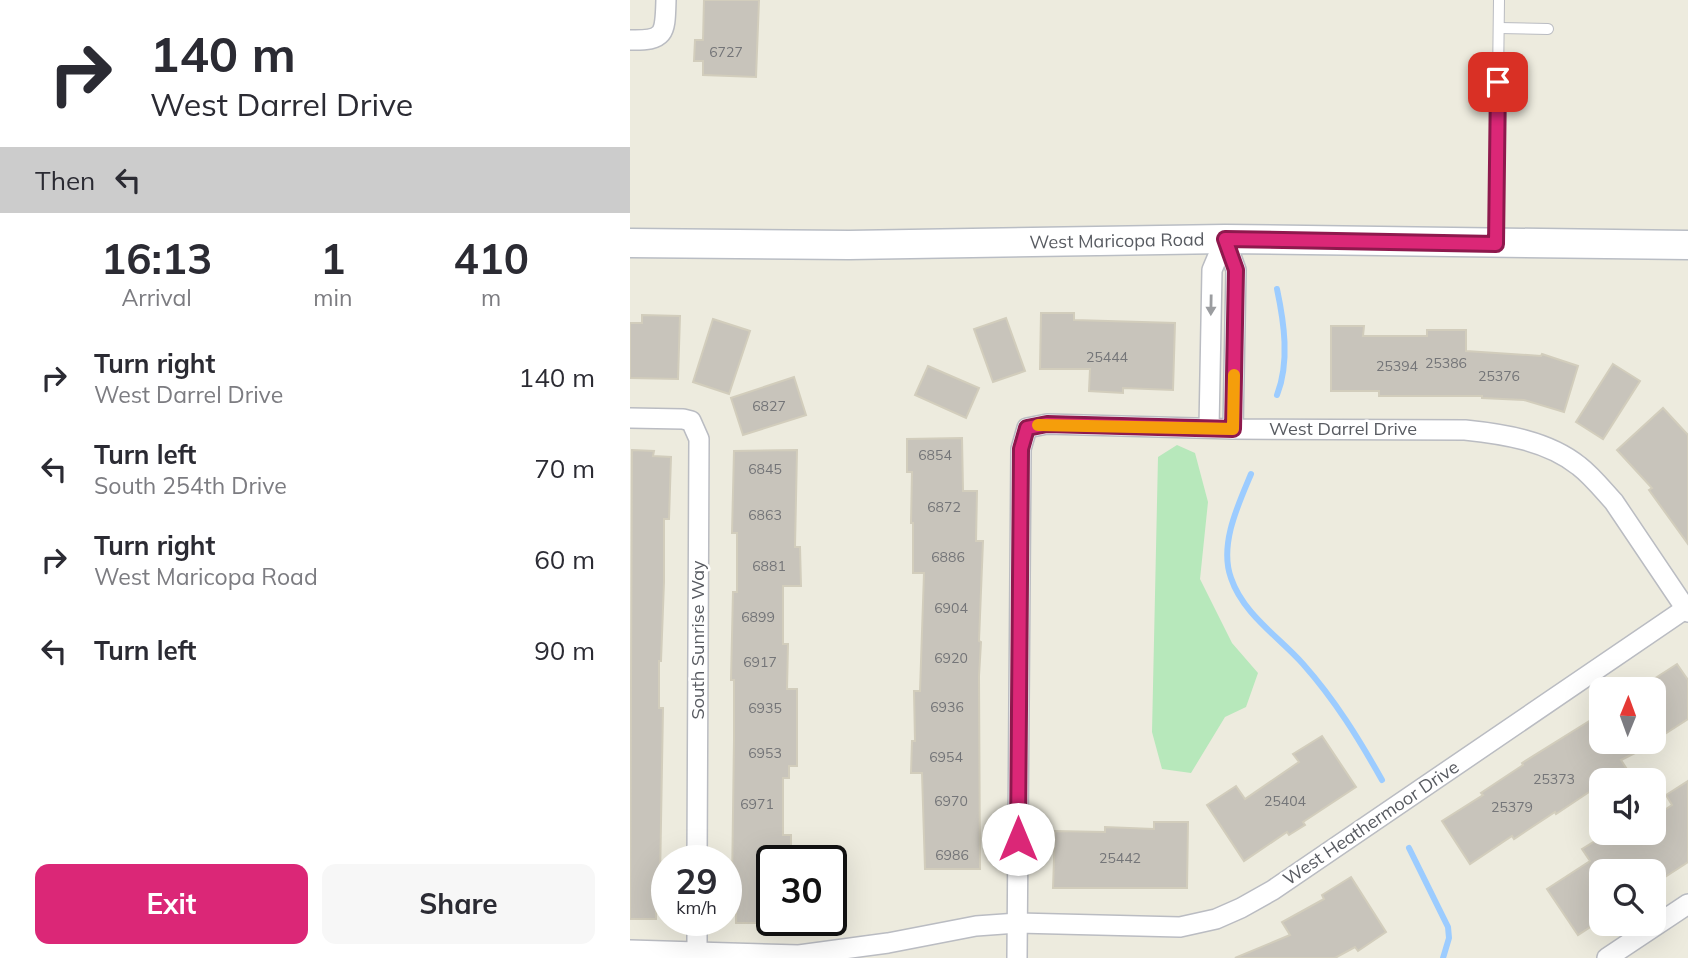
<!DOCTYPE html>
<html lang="en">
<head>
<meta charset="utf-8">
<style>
  :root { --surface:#fff; --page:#f7f7f7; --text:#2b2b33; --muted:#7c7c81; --accent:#db2777 }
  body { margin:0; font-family:Mulish,sans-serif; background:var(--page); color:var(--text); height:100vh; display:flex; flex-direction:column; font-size:26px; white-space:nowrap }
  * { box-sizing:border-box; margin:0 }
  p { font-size:23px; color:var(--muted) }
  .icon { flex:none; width:38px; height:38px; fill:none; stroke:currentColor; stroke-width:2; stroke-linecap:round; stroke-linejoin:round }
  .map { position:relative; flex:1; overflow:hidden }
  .sheet { display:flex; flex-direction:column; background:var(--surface); width:630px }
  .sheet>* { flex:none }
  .banner { background:#fff; color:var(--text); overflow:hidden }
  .needle { width:46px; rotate:1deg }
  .tools { position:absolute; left:959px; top:677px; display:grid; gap:14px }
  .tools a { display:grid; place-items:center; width:77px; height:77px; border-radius:14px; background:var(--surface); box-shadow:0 7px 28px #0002; font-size:35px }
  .speed { position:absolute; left:21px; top:845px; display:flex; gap:14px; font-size:35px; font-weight:700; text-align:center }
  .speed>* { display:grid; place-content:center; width:91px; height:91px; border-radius:50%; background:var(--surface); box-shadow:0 7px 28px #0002; line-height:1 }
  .speed small { font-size:18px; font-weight:400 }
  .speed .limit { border:4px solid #111; border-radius:10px; background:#fff; color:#111 }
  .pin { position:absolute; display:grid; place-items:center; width:60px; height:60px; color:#fff; margin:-30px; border-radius:14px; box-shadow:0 4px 10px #0006 }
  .me { position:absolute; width:77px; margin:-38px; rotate:0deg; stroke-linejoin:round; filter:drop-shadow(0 0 5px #0008) }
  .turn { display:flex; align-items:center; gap:24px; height:147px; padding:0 35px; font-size:32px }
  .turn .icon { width:91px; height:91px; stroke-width:2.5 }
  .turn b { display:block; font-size:49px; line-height:60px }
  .then { display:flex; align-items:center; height:66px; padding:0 35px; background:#0003; gap:14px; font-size:26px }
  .eta { display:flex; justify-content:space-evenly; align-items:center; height:119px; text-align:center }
  .eta b { font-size:42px; font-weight:700; line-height:49px }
  .action { display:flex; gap:14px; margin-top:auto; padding:14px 35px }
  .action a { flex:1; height:80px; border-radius:14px; background:var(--accent); color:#fff; font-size:28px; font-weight:700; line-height:80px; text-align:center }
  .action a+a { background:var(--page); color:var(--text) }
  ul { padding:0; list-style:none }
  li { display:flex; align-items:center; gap:21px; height:91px; padding:0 35px }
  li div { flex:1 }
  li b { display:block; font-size:26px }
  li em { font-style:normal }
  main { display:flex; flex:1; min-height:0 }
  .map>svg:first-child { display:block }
  .green { fill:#b7e8bb }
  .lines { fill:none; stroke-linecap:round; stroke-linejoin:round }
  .stream { stroke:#9cccff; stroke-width:6 }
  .building { fill:#c8c4bb; stroke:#d2cdbc; stroke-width:2 }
  .lane-casing { stroke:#babcc2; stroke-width:12 }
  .street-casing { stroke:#babcc2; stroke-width:22 }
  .secondary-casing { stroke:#b9bdc4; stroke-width:31 }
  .lane { stroke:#fff; stroke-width:10 }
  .street { stroke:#fff; stroke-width:19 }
  .secondary { stroke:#fff; stroke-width:28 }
  .oneway { fill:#9b9da0 }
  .route-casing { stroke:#8e194d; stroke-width:18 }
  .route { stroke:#db2777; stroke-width:12 }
  .slow { stroke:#f59e0b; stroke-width:12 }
  .labels { text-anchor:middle; stroke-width:5; stroke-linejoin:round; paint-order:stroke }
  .number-label { font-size:14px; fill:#747578 }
  .street-label { font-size:18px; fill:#585b61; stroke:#fff }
</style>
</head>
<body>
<main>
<section class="sheet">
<div class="banner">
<div class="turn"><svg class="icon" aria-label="right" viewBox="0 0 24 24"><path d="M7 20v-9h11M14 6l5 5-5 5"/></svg><div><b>140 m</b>West Darrel Drive</div></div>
<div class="then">Then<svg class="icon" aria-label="left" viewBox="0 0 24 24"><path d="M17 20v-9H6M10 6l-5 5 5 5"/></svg></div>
</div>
<div class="eta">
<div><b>16:13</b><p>Arrival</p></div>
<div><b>1</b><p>min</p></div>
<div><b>410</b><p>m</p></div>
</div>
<ul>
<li><svg class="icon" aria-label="right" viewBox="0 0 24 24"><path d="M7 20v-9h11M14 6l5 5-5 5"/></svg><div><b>Turn right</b><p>West Darrel Drive</p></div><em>140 m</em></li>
<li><svg class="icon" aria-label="left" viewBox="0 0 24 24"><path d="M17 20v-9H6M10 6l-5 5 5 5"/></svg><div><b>Turn left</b><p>South 254th Drive</p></div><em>70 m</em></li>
<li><svg class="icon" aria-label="right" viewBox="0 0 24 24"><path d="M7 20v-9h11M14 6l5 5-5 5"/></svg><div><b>Turn right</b><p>West Maricopa Road</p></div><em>60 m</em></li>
<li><svg class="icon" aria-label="left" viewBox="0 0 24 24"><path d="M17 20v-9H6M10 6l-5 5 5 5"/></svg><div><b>Turn left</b></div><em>90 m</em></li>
</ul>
<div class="action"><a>Exit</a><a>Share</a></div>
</section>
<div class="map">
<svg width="1058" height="958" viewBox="0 0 1058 958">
  <rect width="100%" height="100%" fill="#edebde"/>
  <path class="green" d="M 547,445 L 565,453 L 578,502 L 570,579 L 602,643 L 628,673 L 616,707 L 595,717 L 561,773 L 532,769 L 522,732 L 528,457 Z"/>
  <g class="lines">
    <g class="stream">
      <path d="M 647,289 C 654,322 660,362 647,395"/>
      <path d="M 621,474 C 608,505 589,545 601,578 C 613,614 649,637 673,664 C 705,700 729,739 752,780"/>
      <path d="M 779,848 L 818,927 L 819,938 L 813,958"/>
    </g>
  </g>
  <g class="building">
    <path d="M 74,0 L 129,0 L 126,77 L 73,75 L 73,61 L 64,61 L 65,40 L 73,40 Z"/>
    <path d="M 411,313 L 444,313 L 444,320 L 545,323 L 543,390 L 493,388 L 493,393 L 459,391 L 460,369 L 410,369 Z"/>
    <path d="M 12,315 L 50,316 L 48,379 L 0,378 L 0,323 L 12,323 Z"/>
    <path d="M 376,318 L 395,371 L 363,382 L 344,329 Z"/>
    <path d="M 83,319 L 120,331 L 99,394 L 63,382 Z"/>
    <path d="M 701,326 L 734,326 L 733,336 L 797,336 L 797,330 L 836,330 L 836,351 L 911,356 L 912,354 L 948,366 L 934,412 L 894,400 L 852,398 L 852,396 L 749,396 L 749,391 L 701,391 Z"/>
    <path d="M 983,364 L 1010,381 L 973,439 L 946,422 Z"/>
    <path d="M 298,366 L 349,388 L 336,418 L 285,395 Z"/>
    <path d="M 164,377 L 176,415 L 113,435 L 101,398 Z"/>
    <path d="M 1033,408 L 1058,435 L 1058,544 L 1019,490 L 1022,488 L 987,450 Z"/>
    <path d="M 332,438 L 333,491 L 347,491 L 346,541 L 353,541 L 349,641 L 351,642 L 349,676 L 350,869 L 295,869 L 292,773 L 281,773 L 282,741 L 285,741 L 284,691 L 290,691 L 294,573 L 283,573 L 283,523 L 281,523 L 282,472 L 277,472 L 277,439 Z"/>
    <path d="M 2,450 L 24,451 L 23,456 L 41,457 L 39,519 L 34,519 L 34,582 L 31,661 L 29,661 L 29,708 L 33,708 L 30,880 L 33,880 L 33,902 L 26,901 L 26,919 L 0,919 Z"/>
    <path d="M 167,450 L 165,547 L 170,547 L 171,586 L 153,586 L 153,644 L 158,644 L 157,689 L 167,689 L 167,766 L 159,766 L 159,778 L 153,778 L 153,835 L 161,835 L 161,861 L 142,861 L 142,923 L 106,923 L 106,907 L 100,907 L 100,885 L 102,885 L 104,740 L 104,680 L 101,680 L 103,592 L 107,592 L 107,533 L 102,533 L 104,451 Z"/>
    <path d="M 1047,664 L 1058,680 L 1058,719 L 1024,741 L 1024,690 L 1007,690 Z"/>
    <path d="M 964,718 L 971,729 L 971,742 L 1027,742 L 991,760 L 1000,774 L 990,780 L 971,780 L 971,784 L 926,814 L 925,812 L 884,839 L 882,836 L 840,864 L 812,821 L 853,795 L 851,793 L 893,765 L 892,763 Z"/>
    <path d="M 692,736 L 726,787 L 673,822 L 675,825 L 659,835 L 657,832 L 614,861 L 577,805 L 606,786 L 615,799 L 669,762 L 663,754 Z"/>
    <path d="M 1058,781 L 1058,862 L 1032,879 L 1027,872 L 971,872 L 971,920 L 948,935 L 917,889 L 960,861 L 952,849 L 978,833 L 1024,833 L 1024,817 L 1042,805 L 1036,795 Z"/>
    <path d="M 524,822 L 558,822 L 557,888 L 423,888 L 425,831 L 475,832 L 475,827 L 524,829 Z"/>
    <path d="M 721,877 L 756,932 L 728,951 L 725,947 L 705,958 L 605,958 L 660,935 L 652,922 L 694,899 L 692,895 Z"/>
  </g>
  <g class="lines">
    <defs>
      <g id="lane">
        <path d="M 869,28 L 918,29"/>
        <path d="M 866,241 L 869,0"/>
      </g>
      <g id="street">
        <path d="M 0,40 C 36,41 35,33 36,0"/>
        <path d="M 595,239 L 606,270 L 603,429"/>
        <path d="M 0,418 L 53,419 L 61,421 L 69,439 L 67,861"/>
        <path d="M 579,428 L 582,270 L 595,239"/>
        <path d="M 0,950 L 169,955 L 258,943 L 346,926 L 388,923 L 550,927 L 586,919 L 611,908 L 643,890 L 1058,607"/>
        <path d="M 67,952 L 67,920"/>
        <path d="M 387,958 L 391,449 L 397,428 L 417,424 L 603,429 L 835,430 C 874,434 918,441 949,466 C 962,476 973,490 984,502 L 1058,612"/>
        <path d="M 977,958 L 1058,904"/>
      </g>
      <path id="secondary" d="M 0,243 L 219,245 L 595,239 L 1058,245"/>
    </defs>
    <use href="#lane" class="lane-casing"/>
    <use href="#street" class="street-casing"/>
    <use href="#secondary" class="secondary-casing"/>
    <use href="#lane" class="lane"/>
    <use href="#street" class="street"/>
    <use href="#secondary" class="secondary"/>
  </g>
  <defs><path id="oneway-solid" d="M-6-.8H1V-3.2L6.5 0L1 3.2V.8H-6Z" transform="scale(1.75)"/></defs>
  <use class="oneway" href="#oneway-solid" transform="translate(581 305) rotate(91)"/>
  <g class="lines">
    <defs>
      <path id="route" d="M 388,839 L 391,449 L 397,428 L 417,424 L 603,429 L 606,270 L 595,239 L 866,244 L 868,82"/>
    </defs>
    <use href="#route" class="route-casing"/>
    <use href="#route" class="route"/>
    <path class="slow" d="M 408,425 L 603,429 L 604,375"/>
  </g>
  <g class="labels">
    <g class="number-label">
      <text x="96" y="57">6727</text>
      <text x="477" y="362">25444</text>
      <text x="816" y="368">25386</text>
      <text x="767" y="371">25394</text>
      <text x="869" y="381">25376</text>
      <text x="139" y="411">6827</text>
      <text x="305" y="460">6854</text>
      <text x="135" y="474">6845</text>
      <text x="314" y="512">6872</text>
      <text x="135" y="520">6863</text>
      <text x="318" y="562">6886</text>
      <text x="139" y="571">6881</text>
      <text x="321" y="613">6904</text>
      <text x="128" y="622">6899</text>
      <text x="321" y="663">6920</text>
      <text x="130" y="667">6917</text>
      <text x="317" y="712">6936</text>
      <text x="135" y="713">6935</text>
      <text x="135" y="758">6953</text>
      <text x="316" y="762">6954</text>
      <text x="924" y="784">25373</text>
      <text x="321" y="806">6970</text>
      <text x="655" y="806">25404</text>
      <text x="127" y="809">6971</text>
      <text x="882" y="812">25379</text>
      <text x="322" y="860">6986</text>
      <text x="490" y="863">25442</text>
    </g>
    <g class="street-label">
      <text transform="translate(487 241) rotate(-1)" y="6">West Maricopa Road</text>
      <text x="713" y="435">West Darrel Drive</text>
      <text transform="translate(68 640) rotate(-90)" y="6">South Sunrise Way</text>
      <text transform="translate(741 823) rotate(-34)" y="6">West Heathermoor Drive</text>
    </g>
  </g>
</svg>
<div class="tools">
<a><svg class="needle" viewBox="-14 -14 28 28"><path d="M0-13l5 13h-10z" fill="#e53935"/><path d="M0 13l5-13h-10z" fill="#7c7c81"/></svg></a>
<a><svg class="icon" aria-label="sound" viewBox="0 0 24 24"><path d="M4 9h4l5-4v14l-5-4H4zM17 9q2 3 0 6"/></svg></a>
<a><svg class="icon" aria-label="search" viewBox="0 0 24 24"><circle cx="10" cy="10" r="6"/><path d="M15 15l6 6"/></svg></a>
</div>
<div class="speed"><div>29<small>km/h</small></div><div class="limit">30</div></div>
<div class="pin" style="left:868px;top:82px;background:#d93025"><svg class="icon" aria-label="arrive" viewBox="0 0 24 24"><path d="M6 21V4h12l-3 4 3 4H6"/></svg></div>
<svg class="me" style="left:388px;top:839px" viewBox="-20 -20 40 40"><circle r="19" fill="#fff"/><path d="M0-13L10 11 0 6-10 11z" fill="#db2777"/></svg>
</div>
</main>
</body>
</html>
